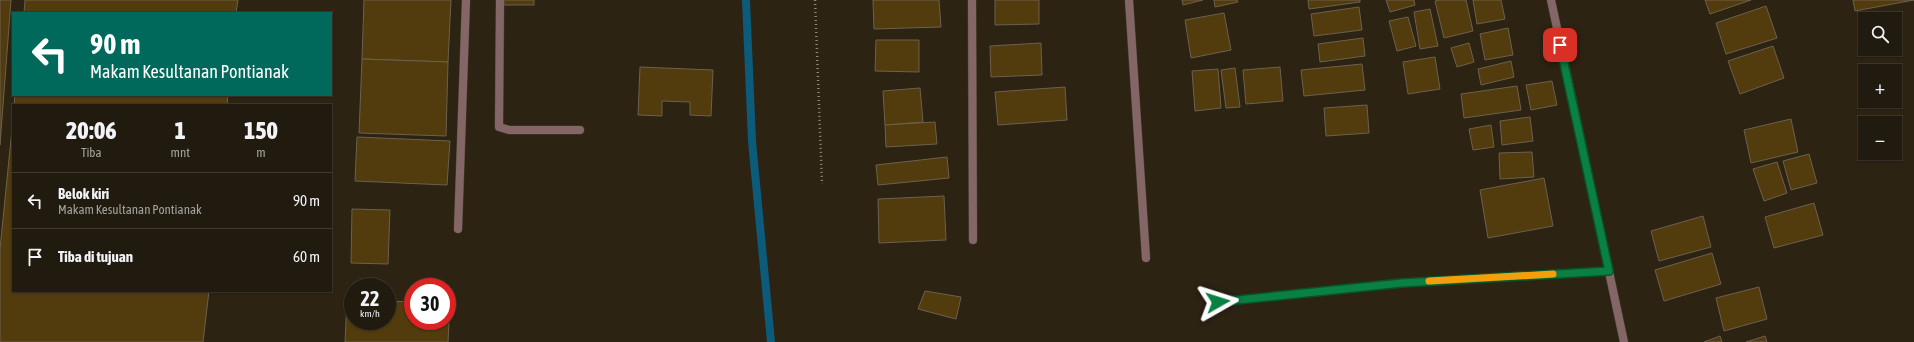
<!DOCTYPE html>
<html lang="id">
<head>
<meta charset="utf-8">
<style>
  :root { --surface:#211a0e; --page:#2d271c; --text:#f1f3f6; --muted:#a2a19e; --line:#3e382e }
  body { margin:0; font-family:"Asap Condensed",sans-serif; background:var(--page); color:var(--text); height:100vh; display:flex; flex-direction:column; font-size:15px; white-space:nowrap }
  * { box-sizing:border-box; margin:0 }
  p { font-size:13px; color:var(--muted) }
  .icon { flex:none; width:22px; height:22px; fill:none; stroke:currentColor; stroke-width:2; stroke-linecap:round; stroke-linejoin:round }
  .map { position:relative; flex:1; overflow:hidden }
  .side { position:absolute; left:12px; top:104px; width:320px; height:188px; display:flex; flex-direction:column; background:var(--surface); border-radius:0px; box-shadow:0 1px 3px #0004,0 0 0 1px var(--line) }
  .side>* { flex:none }
  .banner { position:absolute; left:12px; top:12px; width:320px; height:84px; border-radius:0px; box-shadow:0 1px 3px #0004,0 0 0 1px var(--line); background:#00695c; color:#fff; overflow:hidden }
  .tools { position:absolute; left:1858px; top:12px; display:grid; gap:8px }
  .tools a { display:grid; place-items:center; width:44px; height:44px; border-radius:0px; background:var(--surface); box-shadow:0 1px 3px #0004,0 0 0 1px var(--line); font-size:20px }
  .speed { position:absolute; left:344px; top:278px; display:flex; gap:8px; font-size:20px; font-weight:700; text-align:center }
  .speed>* { display:grid; place-content:center; width:52px; height:52px; border-radius:50%; background:var(--surface); box-shadow:0 1px 3px #0004,0 0 0 1px var(--line); line-height:1 }
  .speed small { font-size:10px; font-weight:400 }
  .speed .limit { border:6px solid #d22; background:#fff; color:#111 }
  .pin { position:absolute; display:grid; place-items:center; width:34px; height:34px; color:#fff; margin:-17px; border-radius:8px; box-shadow:0 2px 6px #0006 }
  .me { position:absolute; width:44px; margin:-22px; rotate:84deg; stroke-linejoin:round; filter:drop-shadow(0 0 3px #0008) }
  .turn { display:flex; align-items:center; gap:14px; height:84px; padding:0 12px; font-size:18px }
  .turn .icon { width:52px; height:52px; stroke-width:2.5 }
  .turn b { display:block; font-size:28px; line-height:34px }
  .eta { display:flex; justify-content:space-evenly; align-items:center; height:68px; text-align:center }
  .eta b { font-size:24px; font-weight:800; line-height:28px }
  ul { padding:0; list-style:none }
  li { display:flex; align-items:center; gap:12px; height:56px; padding:0 12px; border-top:1px solid var(--line) }
  li div { flex:1 }
  li b { display:block; font-size:15px }
  li em { font-style:normal }
  .map>svg:first-child { display:block }
  .lines { fill:none; stroke-linecap:round; stroke-linejoin:round }
  .stream { stroke:#0c5b7a; stroke-width:8 }
  .building { fill:#523c0e; stroke:#6b614e }
  .service-casing { stroke:#494132; stroke-width:9 }
  .minor-casing { stroke:#494132; stroke-width:9 }
  .path { stroke:#8f877a; stroke-width:2.5; stroke-dasharray:1 3; stroke-linecap:butt }
  .service { stroke:#846666; stroke-width:8 }
  .minor { stroke:#846666; stroke-width:8 }
  .route-casing { stroke:#07532c; stroke-width:10 }
  .route { stroke:#0b8043; stroke-width:7 }
  .slow { stroke:#f59e0b; stroke-width:7 }
</style>
</head>
<body>
<div class="map">
<svg width="1914" height="342" viewBox="0 0 1914 342">
  <rect width="100%" height="100%" fill="#2c2313"/>
  <g class="lines">
    <path class="stream" d="M 746,0 L 752,141 L 771,342"/>
  </g>
  <g class="building">
    <path d="M 0,0 L 11,0 L 0,145 Z"/>
    <path d="M 25,0 L 238,0 L 236,13 L 24,13 Z"/>
    <path d="M 364,0 L 451,0 L 448,62 L 362,59 Z"/>
    <rect x="504" y="0" width="30" height="5"/>
    <path d="M 873,0 L 939,0 L 941,27 L 874,29 Z"/>
    <path d="M 995,0 L 1039,0 L 1039,24 L 995,25 Z"/>
    <path d="M 1182,0 L 1203,0 L 1183,5 Z"/>
    <path d="M 1214,0 L 1237,0 L 1238,2 L 1215,7 Z"/>
    <path d="M 1308,0 L 1360,0 L 1360,2 L 1309,9 Z"/>
    <path d="M 1386,0 L 1414,0 L 1415,5 L 1390,12 Z"/>
    <path d="M 1439,0 L 1466,0 L 1473,31 L 1444,38 L 1435,1 Z"/>
    <path d="M 1473,0 L 1501,0 L 1505,19 L 1477,24 Z"/>
    <path d="M 1705,0 L 1751,0 L 1710,14 Z"/>
    <path d="M 1853,0 L 1914,0 L 1855,11 Z"/>
    <path d="M 1766,6 L 1777,38 L 1726,54 L 1716,23 Z"/>
    <path d="M 1359,7 L 1362,30 L 1314,36 L 1311,14 Z"/>
    <path d="M 1430,9 L 1438,46 L 1420,49 L 1414,12 Z"/>
    <path d="M 1224,13 L 1231,50 L 1191,58 L 1185,20 Z"/>
    <path d="M 1408,17 L 1416,46 L 1397,51 L 1389,21 Z"/>
    <path d="M 1508,28 L 1513,55 L 1485,60 L 1480,34 Z"/>
    <path d="M 1363,38 L 1365,56 L 1320,62 L 1318,44 Z"/>
    <path d="M 876,40 L 919,40 L 919,72 L 875,71 Z"/>
    <path d="M 1041,43 L 1042,75 L 991,77 L 990,46 Z"/>
    <path d="M 1469,43 L 1474,62 L 1457,67 L 1451,48 Z"/>
    <path d="M 1773,46 L 1784,78 L 1740,94 L 1728,61 Z"/>
    <path d="M 1435,57 L 1440,89 L 1408,94 L 1403,62 Z"/>
    <path d="M 362,59 L 448,62 L 446,136 L 359,133 Z"/>
    <path d="M 1511,61 L 1514,77 L 1481,85 L 1478,69 Z"/>
    <path d="M 1362,64 L 1365,90 L 1304,96 L 1301,70 Z"/>
    <path d="M 640,67 L 713,70 L 711,116 L 690,115 L 690,102 L 662,101 L 662,116 L 638,115 Z"/>
    <path d="M 1280,67 L 1283,101 L 1246,104 L 1243,70 Z"/>
    <path d="M 1235,68 L 1240,107 L 1226,108 L 1221,70 Z"/>
    <path d="M 1218,69 L 1221,108 L 1195,111 L 1192,71 Z"/>
    <path d="M 1552,81 L 1557,105 L 1531,110 L 1526,85 Z"/>
    <path d="M 1517,86 L 1521,110 L 1464,118 L 1461,94 Z"/>
    <path d="M 1065,87 L 1067,120 L 998,125 L 995,92 Z"/>
    <path d="M 920,88 L 923,122 L 885,125 L 883,91 Z"/>
    <path d="M 15,95 L 228,95 L 227,105 L 14,105 Z"/>
    <path d="M 1367,105 L 1369,133 L 1326,136 L 1324,108 Z"/>
    <path d="M 1530,117 L 1533,141 L 1502,145 L 1500,121 Z"/>
    <path d="M 13,119 L 13,291 L 209,291 L 203,342 L 0,342 L 0,249 Z"/>
    <path d="M 1791,119 L 1798,152 L 1751,163 L 1744,130 Z"/>
    <path d="M 935,122 L 937,144 L 886,147 L 885,125 Z"/>
    <path d="M 1491,125 L 1494,147 L 1473,150 L 1469,129 Z"/>
    <path d="M 357,137 L 450,141 L 447,185 L 355,181 Z"/>
    <path d="M 1532,152 L 1534,177 L 1500,179 L 1499,153 Z"/>
    <path d="M 1809,154 L 1817,183 L 1791,190 L 1783,161 Z"/>
    <path d="M 947,157 L 949,178 L 878,185 L 876,165 Z"/>
    <path d="M 1777,162 L 1787,193 L 1764,201 L 1753,169 Z"/>
    <path d="M 1544,178 L 1553,226 L 1488,238 L 1480,190 Z"/>
    <path d="M 944,196 L 946,240 L 879,243 L 878,199 Z"/>
    <path d="M 1814,203 L 1823,235 L 1774,248 L 1765,217 Z"/>
    <path d="M 352,209 L 390,210 L 388,264 L 351,263 Z"/>
    <path d="M 1703,216 L 1711,247 L 1659,261 L 1651,231 Z"/>
    <path d="M 1712,253 L 1721,284 L 1664,301 L 1655,270 Z"/>
    <path d="M 1759,287 L 1767,319 L 1724,331 L 1716,298 Z"/>
    <path d="M 925,291 L 961,297 L 956,319 L 918,309 Z"/>
    <path d="M 347,300 L 353,300 L 353,321 L 387,321 L 387,301 L 413,302 L 413,321 L 447,321 L 447,304 L 450,304 L 448,342 L 345,342 Z"/>
    <path d="M 1720,336 L 1722,342 L 1704,342 Z"/>
    <path d="M 1765,336 L 1767,342 L 1746,342 Z"/>
  </g>
  <g class="lines">
    <defs>
      <g id="service">
        <path d="M 500,0 L 499,127 L 509,130 L 580,130"/>
        <path d="M 458,229 L 466,0"/>
      </g>
      <g id="minor">
        <path d="M 972,0 L 973,240"/>
        <path d="M 1129,0 L 1146,258"/>
        <path d="M 1551,0 L 1624,342"/>
        <path d="M 1218,302 L 1402,283 L 1609,271"/>
      </g>
    </defs>
    <use href="#service" class="service-casing"/>
    <use href="#minor" class="minor-casing"/>
    <path class="path" d="M 815,0 L 822,184"/>
    <use href="#service" class="service"/>
    <use href="#minor" class="minor"/>
  </g>
  <g class="lines">
    <defs>
      <path id="route" d="M 1218,302 L 1402,283 L 1609,271 L 1560,45"/>
    </defs>
    <use href="#route" class="route-casing"/>
    <use href="#route" class="route"/>
    <path class="slow" d="M 1429,281 L 1553,274"/>
  </g>
</svg>
<div class="tools">
<a><svg class="icon" aria-label="search" viewBox="0 0 24 24"><circle cx="10" cy="10" r="6"/><path d="M15 15l6 6"/></svg></a>
<a>+</a>
<a>−</a>
</div>
<div class="speed"><div>22<small>km/h</small></div><div class="limit">30</div></div>
<div class="pin" style="left:1560px;top:45px;background:#d93025"><svg class="icon" aria-label="arrive" viewBox="0 0 24 24"><path d="M6 21V4h12l-3 4 3 4H6"/></svg></div>
<svg class="me" style="left:1218px;top:302px" viewBox="-20 -20 40 40"><path d="M0-17L14 15 0 8-14 15z" fill="#0b8043" stroke="#fff" stroke-width="4"/></svg>
<div class="banner">
<div class="turn"><svg class="icon" aria-label="left" viewBox="0 0 24 24"><path d="M17 20v-9H6M10 6l-5 5 5 5"/></svg><div><b>90 m</b>Makam Kesultanan Pontianak</div></div>
</div>
<section class="side">
<div class="eta">
<div><b>20:06</b><p>Tiba</p></div>
<div><b>1</b><p>mnt</p></div>
<div><b>150</b><p>m</p></div>
</div>
<ul>
<li><svg class="icon" aria-label="left" viewBox="0 0 24 24"><path d="M17 20v-9H6M10 6l-5 5 5 5"/></svg><div><b>Belok kiri</b><p>Makam Kesultanan Pontianak</p></div><em>90 m</em></li>
<li><svg class="icon" aria-label="arrive" viewBox="0 0 24 24"><path d="M6 21V4h12l-3 4 3 4H6"/></svg><div><b>Tiba di tujuan</b></div><em>60 m</em></li>
</ul>
</section>
</div>
</body>
</html>
